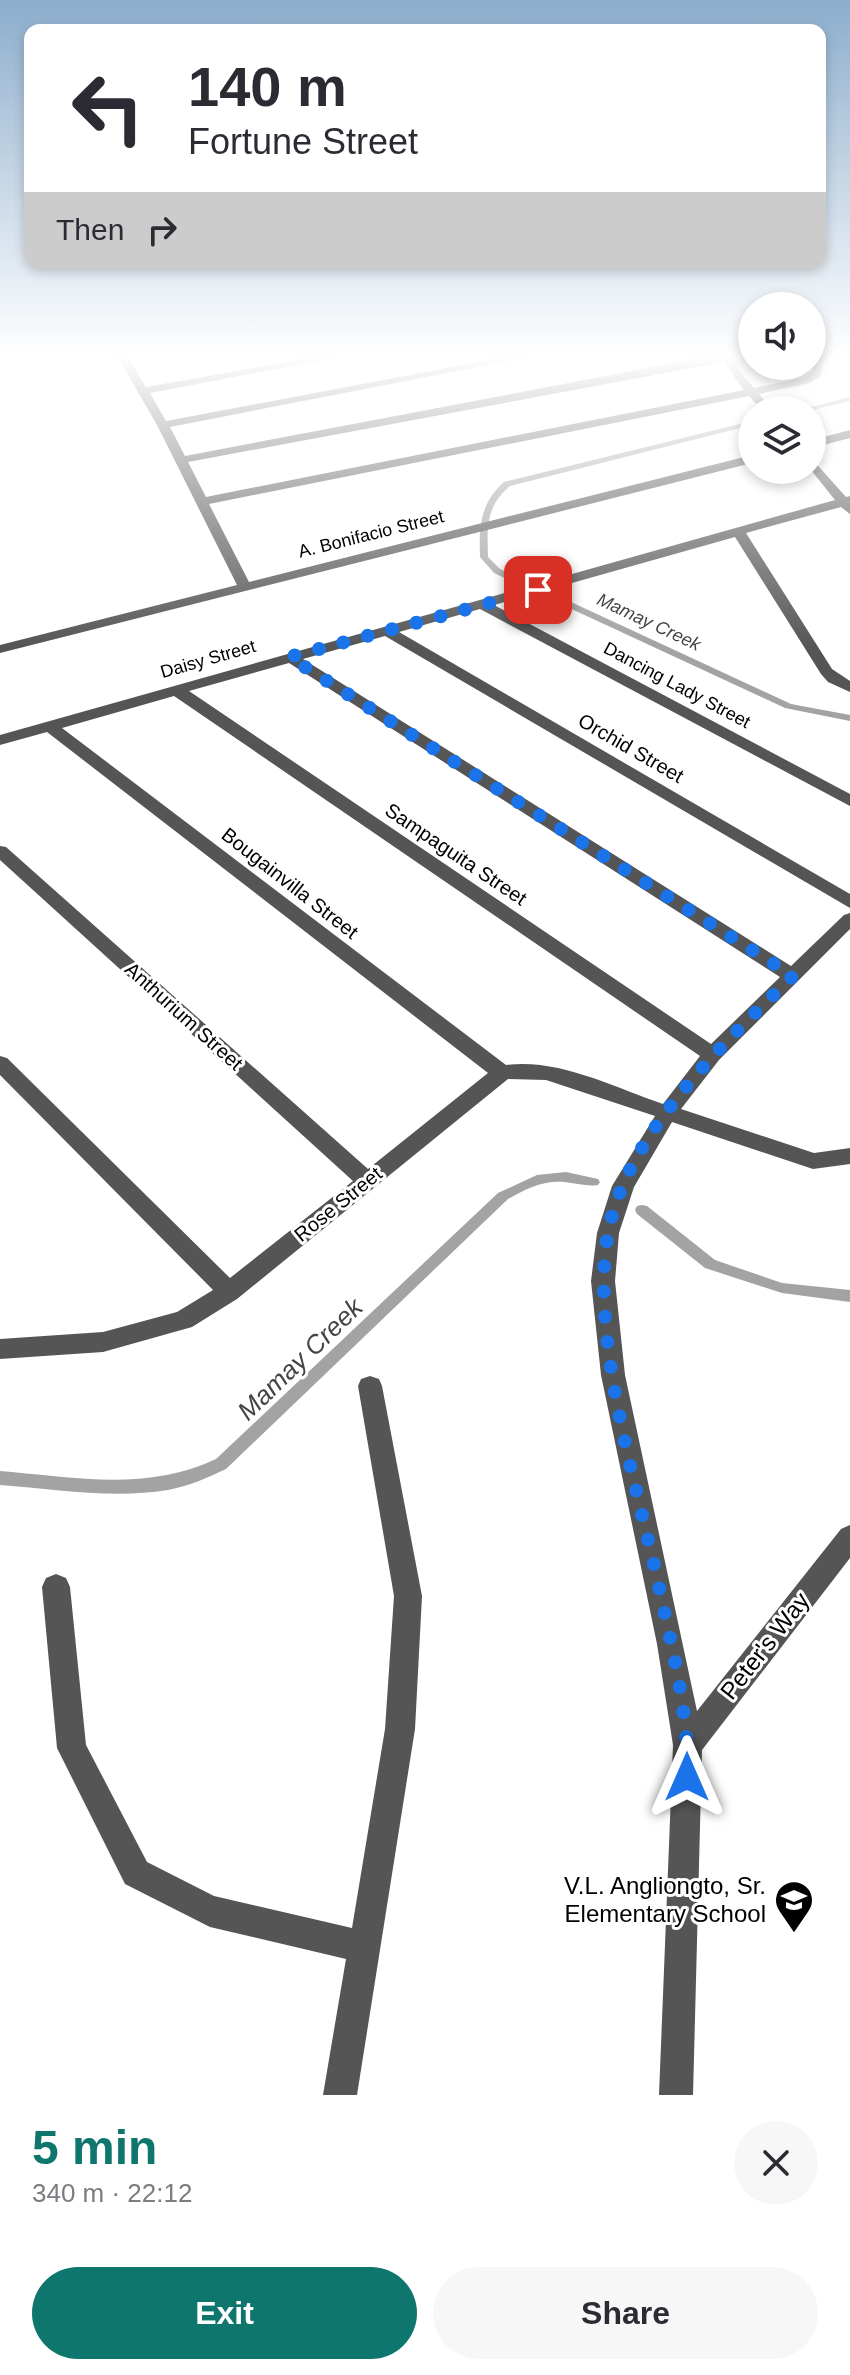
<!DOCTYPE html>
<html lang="en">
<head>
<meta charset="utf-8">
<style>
  :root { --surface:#fff; --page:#f7f7f7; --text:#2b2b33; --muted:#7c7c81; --accent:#0f766e }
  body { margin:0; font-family:Helvetica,sans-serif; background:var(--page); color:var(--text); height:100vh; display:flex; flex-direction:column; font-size:30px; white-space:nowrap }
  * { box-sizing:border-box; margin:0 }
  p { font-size:26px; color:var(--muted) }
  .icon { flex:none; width:44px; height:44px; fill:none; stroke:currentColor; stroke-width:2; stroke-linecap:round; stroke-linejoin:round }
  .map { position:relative; height:2095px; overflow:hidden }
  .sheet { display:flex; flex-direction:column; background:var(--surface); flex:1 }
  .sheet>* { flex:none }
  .guide { position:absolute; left:24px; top:24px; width:802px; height:244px; border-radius:16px; box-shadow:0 4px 12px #0003; background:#fff; color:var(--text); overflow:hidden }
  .tools { position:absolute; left:738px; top:292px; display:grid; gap:16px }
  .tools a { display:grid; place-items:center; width:88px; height:88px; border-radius:50%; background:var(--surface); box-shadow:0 4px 12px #0003; font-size:40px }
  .pin { position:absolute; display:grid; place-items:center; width:68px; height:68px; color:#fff; margin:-34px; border-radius:16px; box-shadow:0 4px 12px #0006 }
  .me { position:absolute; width:88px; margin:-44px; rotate:0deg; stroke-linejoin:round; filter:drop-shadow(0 0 6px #0008) }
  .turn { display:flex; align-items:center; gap:28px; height:168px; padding:0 32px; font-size:36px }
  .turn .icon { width:104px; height:104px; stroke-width:2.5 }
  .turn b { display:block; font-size:56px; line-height:68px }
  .then { display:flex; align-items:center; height:76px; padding:0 32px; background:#0003; gap:16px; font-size:30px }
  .round { display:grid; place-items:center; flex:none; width:84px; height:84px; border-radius:42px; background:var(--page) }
  .summary { display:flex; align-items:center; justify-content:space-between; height:136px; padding:0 32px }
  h1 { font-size:48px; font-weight:600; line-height:60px; color:var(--accent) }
  .button { display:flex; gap:16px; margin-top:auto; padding:16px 32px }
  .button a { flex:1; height:92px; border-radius:48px; background:var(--accent); color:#fff; font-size:32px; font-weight:600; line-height:92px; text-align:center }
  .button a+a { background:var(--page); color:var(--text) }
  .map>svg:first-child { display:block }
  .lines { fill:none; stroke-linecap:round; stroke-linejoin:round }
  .stream { fill:#a3a3a3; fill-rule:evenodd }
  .minor { fill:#555; fill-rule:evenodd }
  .route { stroke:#1a73e8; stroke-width:14; stroke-dasharray:0 25.2 }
  .labels { text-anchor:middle; stroke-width:6; stroke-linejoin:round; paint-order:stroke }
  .far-street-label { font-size:18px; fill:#000; stroke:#fff }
  .far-water-label { font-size:18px; font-style:italic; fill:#444; stroke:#fff }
  .street-label { font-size:20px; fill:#000; stroke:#fff }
  .near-street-label { font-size:24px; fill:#000; stroke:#fff }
  .near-poi-label { font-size:24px; fill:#000; stroke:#fff; text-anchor:end }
  .near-water-label { font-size:26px; font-style:italic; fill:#444; stroke:#fff }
</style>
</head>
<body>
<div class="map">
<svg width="850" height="2095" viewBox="0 0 850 2095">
  <rect width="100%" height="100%" fill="#fff"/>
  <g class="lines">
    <g class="stream">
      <path d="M 850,397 L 850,401 L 812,410 L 801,410 Z"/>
      <path d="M 752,421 L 752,425 L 510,486 C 486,506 487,527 488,557 L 500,569 L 791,704 L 850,715 L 850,721 L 785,708 L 494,573 L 480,557 C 479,527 480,503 504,482 Z"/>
      <path d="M 566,1172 L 598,1179 L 600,1182 L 598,1185 C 587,1187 576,1183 564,1182 C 543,1180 526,1189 508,1199 L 226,1469 C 207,1478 189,1486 168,1490 C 113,1499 55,1489 0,1485 L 0,1471 C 74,1477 146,1492 216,1459 L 498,1193 L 537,1175 Z"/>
      <path d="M 642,1205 L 647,1206 L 715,1260 L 782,1283 L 850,1290 L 850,1302 L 782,1293 L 705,1268 L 637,1214 L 635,1210 L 637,1206 Z"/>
    </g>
    <g class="minor">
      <path d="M 116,354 L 126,354 L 146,387 L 331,354 L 355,354 L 150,393 L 166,421 L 521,354 L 544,354 L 170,427 L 185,456 L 721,354 L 731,354 L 740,372 L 754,388 L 802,378 L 812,372 L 814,354 L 824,354 L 821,376 L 809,383 L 759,394 L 773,410 L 761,410 L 749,396 L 209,504 L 249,582 L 752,455 L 752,463 L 0,653 L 0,645 L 237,585 L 157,425 ZM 724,362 L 744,390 L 206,497 L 188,462 Z"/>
      <path d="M 850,430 L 850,438 L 812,448 L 812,440 Z"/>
      <path d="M 812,459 L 846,497 L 850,496 L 850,514 L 841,507 L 746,533 L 832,669 L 850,681 L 850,692 L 828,682 L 821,674 L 735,537 L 494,605 L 850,794 L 850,806 L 480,609 L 399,632 L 850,894 L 850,908 L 385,636 L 303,659 L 791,966 L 844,915 L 850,913 L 850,929 L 719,1060 L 681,1109 L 814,1153 L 850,1148 L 850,1164 L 813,1169 L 672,1122 L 634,1187 L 619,1233 L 615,1281 L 625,1375 L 697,1711 L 841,1529 L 850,1525 L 850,1558 L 702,1750 L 693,2095 L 659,2095 L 673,1745 L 657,1644 L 601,1375 L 591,1281 L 597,1233 L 612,1186 L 655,1116 L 546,1080 L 508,1079 L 237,1299 L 192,1327 L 103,1352 L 0,1359 L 0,1339 L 103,1332 L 177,1312 L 213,1290 L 0,1075 L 0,1056 L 7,1058 L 230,1278 L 353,1181 L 0,860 L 0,846 L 6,847 L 368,1169 L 488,1073 L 47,732 L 0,745 L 0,735 L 835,500 L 811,470 ZM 289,663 L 780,977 L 711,1044 L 189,691 ZM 174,696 L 700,1056 L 663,1104 C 614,1087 558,1058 506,1065 L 62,728 Z"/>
      <path d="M 370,1376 L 379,1379 L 382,1386 L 422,1596 L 415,1729 L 357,2095 L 323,2095 L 346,1959 L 210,1927 L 125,1884 L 57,1748 L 42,1587 L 46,1578 L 56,1574 L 66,1578 L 70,1587 L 86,1745 L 147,1862 L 214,1896 L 352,1928 L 385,1729 L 394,1596 L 358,1386 L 361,1379 Z"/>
    </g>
  </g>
  <linearGradient id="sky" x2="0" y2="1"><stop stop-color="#8cadcc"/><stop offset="0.55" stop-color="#fff"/><stop offset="1" stop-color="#fff" stop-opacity="0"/></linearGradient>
  <rect width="850" height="647" fill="url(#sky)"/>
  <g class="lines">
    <path class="route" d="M 538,590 L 289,657 L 793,976 C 727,1040 637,1124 612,1216 C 583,1318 638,1487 660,1592 C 673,1652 689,1715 687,1777"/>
  </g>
  <defs>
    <symbol id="school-pin" viewBox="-11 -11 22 30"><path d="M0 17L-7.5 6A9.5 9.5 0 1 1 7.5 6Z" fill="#000" stroke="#fff"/><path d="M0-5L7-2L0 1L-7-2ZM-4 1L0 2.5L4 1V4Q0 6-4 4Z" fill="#fff"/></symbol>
  </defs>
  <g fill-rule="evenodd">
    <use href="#school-pin" x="772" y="1878" width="44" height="60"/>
  </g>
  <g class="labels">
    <g class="far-street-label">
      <text transform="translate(371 534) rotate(-14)" y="6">A. Bonifacio Street</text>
      <text transform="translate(208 659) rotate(-16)" y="6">Daisy Street</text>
      <text transform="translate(677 685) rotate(28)" y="6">Dancing Lady Street</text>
    </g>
    <g class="far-water-label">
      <text transform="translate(649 622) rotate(25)" y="6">Mamay Creek</text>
    </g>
    <g class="street-label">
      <text transform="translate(631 748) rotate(30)" y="7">Orchid Street</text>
      <text transform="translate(456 854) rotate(34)" y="7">Sampaguita Street</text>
      <text transform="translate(290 883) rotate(38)" y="7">Bougainvilla Street</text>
      <text transform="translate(184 1016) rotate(42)" y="7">Anthurium Street</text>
      <text transform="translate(338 1204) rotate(-39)" y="7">Rose Street</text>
    </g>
    <g class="near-street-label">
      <text transform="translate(765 1646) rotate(-52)" y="8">Peter's Way</text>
    </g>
    <g class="near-poi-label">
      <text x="766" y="1894">V.L. Angliongto, Sr.<tspan x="766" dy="28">Elementary School</tspan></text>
    </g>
    <g class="near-water-label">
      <text transform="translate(300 1359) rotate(-44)" y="9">Mamay Creek</text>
    </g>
  </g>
</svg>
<div class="tools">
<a><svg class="icon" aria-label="sound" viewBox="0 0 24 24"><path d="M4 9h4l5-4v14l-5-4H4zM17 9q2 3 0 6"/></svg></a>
<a><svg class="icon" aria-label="layers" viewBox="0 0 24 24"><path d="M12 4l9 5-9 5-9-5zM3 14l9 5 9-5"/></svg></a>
</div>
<div class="pin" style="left:538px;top:590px;background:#d93025"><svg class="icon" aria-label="arrive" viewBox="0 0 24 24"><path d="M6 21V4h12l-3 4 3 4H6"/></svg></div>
<svg class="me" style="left:687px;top:1777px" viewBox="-20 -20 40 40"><path d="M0-17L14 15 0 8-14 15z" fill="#1a73e8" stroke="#fff" stroke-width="4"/></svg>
<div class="guide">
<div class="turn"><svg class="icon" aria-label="left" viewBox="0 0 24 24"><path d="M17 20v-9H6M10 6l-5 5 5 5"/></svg><div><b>140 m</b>Fortune Street</div></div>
<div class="then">Then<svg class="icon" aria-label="right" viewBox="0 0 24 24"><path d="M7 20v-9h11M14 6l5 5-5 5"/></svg></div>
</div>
</div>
<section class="sheet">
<div class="summary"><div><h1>5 min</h1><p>340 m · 22:12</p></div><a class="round"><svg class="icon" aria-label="close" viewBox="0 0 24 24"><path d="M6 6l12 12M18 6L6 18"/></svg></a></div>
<div class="button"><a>Exit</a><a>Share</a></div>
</section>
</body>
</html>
